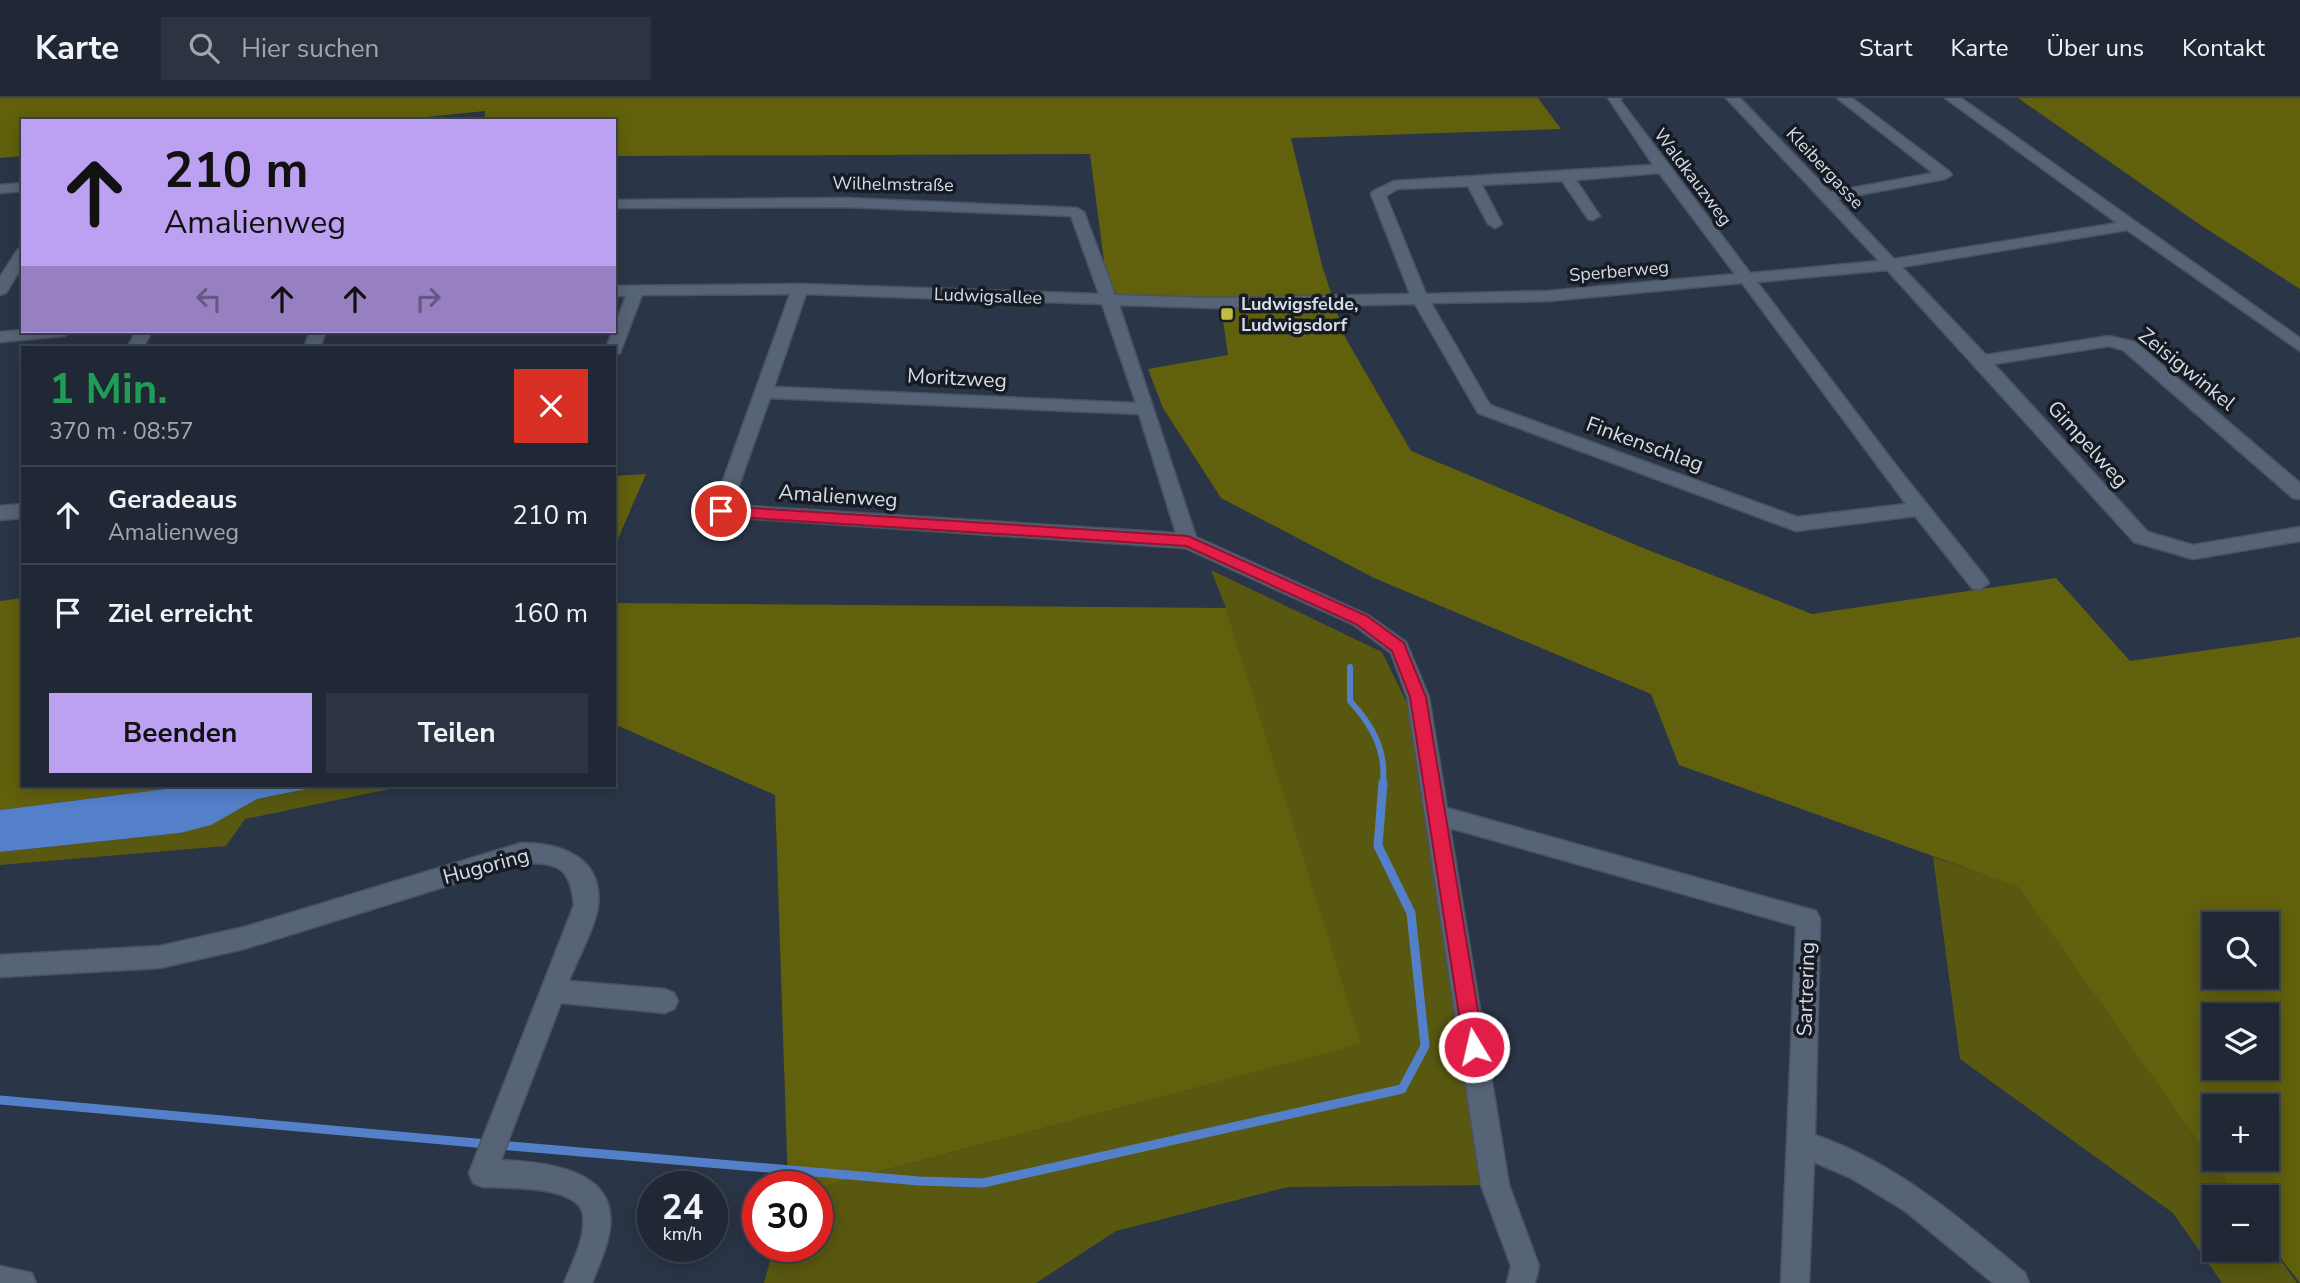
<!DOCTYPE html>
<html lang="de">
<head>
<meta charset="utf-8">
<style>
  :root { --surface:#202835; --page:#2d3441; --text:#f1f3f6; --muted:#a2a6ad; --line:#3d4450; --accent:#bca0f2 }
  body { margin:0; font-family:"Nunito Sans",sans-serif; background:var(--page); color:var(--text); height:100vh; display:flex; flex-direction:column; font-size:26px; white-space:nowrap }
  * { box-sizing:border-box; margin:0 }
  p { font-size:23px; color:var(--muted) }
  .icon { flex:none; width:38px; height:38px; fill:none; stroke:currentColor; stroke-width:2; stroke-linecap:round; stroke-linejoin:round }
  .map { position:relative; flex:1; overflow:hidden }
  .sheet { position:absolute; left:21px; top:248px; width:595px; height:441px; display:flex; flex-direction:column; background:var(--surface); border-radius:0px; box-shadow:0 4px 18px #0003,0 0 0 2px var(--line) }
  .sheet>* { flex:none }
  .guide { position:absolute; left:21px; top:21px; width:595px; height:214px; border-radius:0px; box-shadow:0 4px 18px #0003,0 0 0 2px var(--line); background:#bca0f2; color:#111; overflow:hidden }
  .buttons { position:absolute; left:2202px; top:814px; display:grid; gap:14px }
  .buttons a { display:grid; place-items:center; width:77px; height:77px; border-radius:0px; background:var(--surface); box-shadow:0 4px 18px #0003,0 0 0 2px var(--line); font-size:35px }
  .speed { position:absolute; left:637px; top:1073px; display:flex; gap:14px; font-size:35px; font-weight:700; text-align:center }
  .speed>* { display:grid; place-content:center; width:91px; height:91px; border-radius:50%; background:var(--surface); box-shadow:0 4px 18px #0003,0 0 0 2px var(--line); line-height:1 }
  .speed small { font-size:18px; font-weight:400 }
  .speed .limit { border:10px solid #d22; background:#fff; color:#111 }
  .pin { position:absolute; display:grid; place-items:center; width:60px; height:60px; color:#fff; margin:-30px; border:4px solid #fff; border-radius:50%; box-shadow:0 2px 7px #0007 }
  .me { position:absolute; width:77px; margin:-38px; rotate:351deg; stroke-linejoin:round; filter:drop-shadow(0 0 5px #0008) }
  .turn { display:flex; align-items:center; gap:24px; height:147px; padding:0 28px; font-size:32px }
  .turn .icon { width:91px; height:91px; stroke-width:2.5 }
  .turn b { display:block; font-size:49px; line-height:60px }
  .lanes { display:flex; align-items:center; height:66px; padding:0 28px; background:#0003; justify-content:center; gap:35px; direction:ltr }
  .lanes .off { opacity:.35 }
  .round { display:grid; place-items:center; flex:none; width:74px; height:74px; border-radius:0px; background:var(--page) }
  .headline { display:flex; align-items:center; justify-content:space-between; height:119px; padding:0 28px }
  h1 { font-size:42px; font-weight:700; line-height:52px; color:#1e9e55 }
  .action { display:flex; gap:14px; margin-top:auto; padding:14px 28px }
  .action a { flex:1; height:80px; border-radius:0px; background:var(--accent); color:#111; font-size:28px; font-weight:700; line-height:80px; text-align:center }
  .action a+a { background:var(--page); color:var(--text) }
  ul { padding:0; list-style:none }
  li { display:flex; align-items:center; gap:21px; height:98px; padding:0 28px; border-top:2px solid var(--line) }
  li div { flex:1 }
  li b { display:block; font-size:26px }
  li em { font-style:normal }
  header { display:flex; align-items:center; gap:42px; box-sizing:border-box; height:98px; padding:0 35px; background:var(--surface); border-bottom:2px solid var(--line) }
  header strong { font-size:33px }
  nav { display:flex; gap:38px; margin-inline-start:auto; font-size:24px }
  .search { width:490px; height:63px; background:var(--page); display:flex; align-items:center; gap:18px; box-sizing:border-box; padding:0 24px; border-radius:0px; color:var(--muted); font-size:26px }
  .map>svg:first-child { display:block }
  .green { fill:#585810 }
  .forest { fill:#61600c; fill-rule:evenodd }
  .water { fill:#5480ca }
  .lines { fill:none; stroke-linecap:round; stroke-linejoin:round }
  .stream-far1 { stroke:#5480ca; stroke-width:6 }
  .stream { stroke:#5480ca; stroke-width:9 }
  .minor-casing { stroke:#495261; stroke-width:3 }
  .minor { fill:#576377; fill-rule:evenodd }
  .route { fill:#e11d48; stroke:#92132f; stroke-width:2 }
  .poi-dot { fill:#bebe42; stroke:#171c24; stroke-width:2.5 }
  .labels { text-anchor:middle; stroke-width:7; stroke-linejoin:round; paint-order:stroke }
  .far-street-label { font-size:18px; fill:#d5dce8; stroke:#171c24 }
  .far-poi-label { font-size:18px; font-weight:bold; fill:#d5dce8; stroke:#171c24; text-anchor:start }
  .street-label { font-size:21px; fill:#d5dce8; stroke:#171c24 }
</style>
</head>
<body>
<header>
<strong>Karte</strong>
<div class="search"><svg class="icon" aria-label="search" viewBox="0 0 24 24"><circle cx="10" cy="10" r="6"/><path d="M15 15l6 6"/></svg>Hier suchen</div>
<nav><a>Start</a><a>Karte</a><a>Über uns</a><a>Kontakt</a></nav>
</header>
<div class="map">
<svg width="2300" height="1185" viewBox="0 0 2300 1185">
  <rect width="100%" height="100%" fill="#2a3547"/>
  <g class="green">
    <path d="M 1211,472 L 1382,554 L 1411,613 L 1495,1087 L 1288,1089 L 1116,1133 L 1036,1185 L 764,1185 L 774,1148 L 817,1148 L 817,1090 L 1360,946 L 1226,510 Z"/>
    <path d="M 322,688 L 404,688 L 245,721 L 226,748 L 0,767 L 0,754 L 180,735 L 257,701 Z"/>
    <path d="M 1933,759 L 2019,788 L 2237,1099 L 2214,1099 L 2214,1152 L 2266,1152 L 2266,1141 L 2297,1185 L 2222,1185 L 2173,1115 L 1960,961 Z"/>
  </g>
  <g class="forest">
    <path d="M 0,0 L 1538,0 L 1561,31 L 1291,40 L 1322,167 L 1345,239 L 1411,353 L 1643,450 L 1812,516 L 2056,480 L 2130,563 L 2300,539 L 2300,1185 L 2266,1141 L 2266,1099 L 2237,1099 L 2019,789 L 1679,667 L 1651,596 L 1374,480 L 1221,400 L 1163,310 L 1148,271 L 1228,257 L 1220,202 L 1109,202 L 1090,56 L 614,58 L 614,23 L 484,23 L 485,13 L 387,23 L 23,23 L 23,58 L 0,60 ZM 2214,826 L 2266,826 L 2266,878 L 2214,878 ZM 2214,917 L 2266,917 L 2266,970 L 2214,970 ZM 2214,1008 L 2266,1008 L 2266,1060 L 2214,1060 Z"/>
    <path d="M 2018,0 L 2300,0 L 2300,191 L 2199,126 Z"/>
    <path d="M 646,376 L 614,450 L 614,378 Z"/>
    <path d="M 23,500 L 23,688 L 189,688 L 0,712 L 0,503 Z"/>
    <path d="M 614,505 L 1226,510 L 1361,946 L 817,1090 L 788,1088 L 775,697 L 614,626 Z"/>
  </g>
  <path class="water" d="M 189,688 L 322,688 L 257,701 L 211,727 L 180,735 L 0,754 L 0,712 Z"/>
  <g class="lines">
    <path class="stream-far1" d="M 1350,569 L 1350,603 C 1373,628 1386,652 1383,686"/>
    <g class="stream">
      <path d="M 0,1002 L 487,1046"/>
      <path d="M 499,1047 L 919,1083 L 983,1085 L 1402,991 L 1425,948 L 1411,815 L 1378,748 L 1383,685"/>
    </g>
    <defs>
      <g id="minor">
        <path d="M 1608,0 L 1622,0 L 1620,2 L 1750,175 L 1879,163 L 1726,0 L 1740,0 L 1830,94 L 1933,75 L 1837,0 L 1852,0 L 1950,74 L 1952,77 L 1945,81 L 1837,101 L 1894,161 L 2117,125 L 1945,0 L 1961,0 L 2300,240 L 2300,253 L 2127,132 L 1902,169 L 1986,257 L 2109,238 L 2135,244 L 2300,385 L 2300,401 L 2293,400 L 2123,252 L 2109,248 L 1994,266 L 2148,434 L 2193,447 L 2300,429 L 2300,443 L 2193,461 L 2134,444 L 1887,172 L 1757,184 L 1898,370 L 1986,480 L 1989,485 L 1979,492 L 1972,490 L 1915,418 L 1796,433 L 1478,315 L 1415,206 L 1214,210 L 1119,207 L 1196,439 L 1368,517 L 1406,544 L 1429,599 L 1447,710 L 1816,813 L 1820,821 L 1815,1037 C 1896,1065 1960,1120 2025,1175 L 2029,1185 L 1993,1185 L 1905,1113 L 1851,1080 L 1814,1064 L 1809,1185 L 1781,1185 L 1796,828 L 1450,730 L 1509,1087 L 1539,1168 L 1535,1185 L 1507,1185 L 1511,1168 L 1481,1087 L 1407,599 L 1391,555 L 1354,527 L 1185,450 L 714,418 L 712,413 L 790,196 L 642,197 L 620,255 L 614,256 L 614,250 L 606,250 L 626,198 L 614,198 L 614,188 L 800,186 L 1099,196 L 1071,118 L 846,109 L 614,110 L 614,102 L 846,100 L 1077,110 L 1084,114 L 1115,197 L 1214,200 L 1410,196 L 1371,96 L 1373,93 L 1394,83 L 1653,67 ZM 1659,75 L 1735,176 L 1549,193 L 1426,196 L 1386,98 L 1397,91 L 1468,88 L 1488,126 L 1495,130 L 1502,126 L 1482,87 L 1562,83 L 1588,121 L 1593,122 L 1600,118 L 1576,82 ZM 1742,185 L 1906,406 L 1797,419 L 1490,307 L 1431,205 L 1549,203 ZM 806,196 L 1102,206 L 1136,305 L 774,289 ZM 770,300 L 1139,316 L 1176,435 L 732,407 Z"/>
        <path d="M 23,85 L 23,93 L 0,95 L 0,87 Z"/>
        <path d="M 23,149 L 23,167 L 6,195 L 0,197 L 0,179 L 18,151 Z"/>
        <path d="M 23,232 L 23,233 L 72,233 L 64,238 L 0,244 L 0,234 Z"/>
        <path d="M 136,233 L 152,233 L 143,250 L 127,250 Z"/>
        <path d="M 310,233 L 326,233 L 320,250 L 304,250 Z"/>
        <path d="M 23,406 L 23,420 L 0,422 L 0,408 Z"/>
        <path d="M 521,745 C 559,745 603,758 598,807 C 596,828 577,862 569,883 L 665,891 L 674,895 L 678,903 L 674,911 L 665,915 L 561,905 L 501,1062 C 543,1064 617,1070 610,1129 C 608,1148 599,1167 592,1185 L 564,1185 C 572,1165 586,1140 583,1117 C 579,1087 505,1090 483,1089 L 473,1085 L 469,1075 L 574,807 C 570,768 558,765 521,765 L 244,851 L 160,870 L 0,879 L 0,857 L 160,848 L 244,829 Z"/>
        <path d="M 0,1168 L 32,1175 L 36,1185 L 0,1185 Z"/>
      </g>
    </defs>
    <use href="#minor" class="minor-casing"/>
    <use href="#minor" class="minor"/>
  </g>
  <path class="route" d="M 721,408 L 1188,438 L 1367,518 L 1404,545 L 1426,599 L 1484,949 L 1481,956 L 1474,959 L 1467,956 L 1464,949 L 1410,599 L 1392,553 L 1356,526 L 1186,448 L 721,418 L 714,413 Z"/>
  <rect class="poi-dot" x="1220" y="209" width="14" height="14" rx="3.5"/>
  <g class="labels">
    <g class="far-street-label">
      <text transform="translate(1825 70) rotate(47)" y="6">Kleibergasse</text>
      <text transform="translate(1693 79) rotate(53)" y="6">Waldkauzweg</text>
      <text transform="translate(893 86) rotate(1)" y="6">Wilhelmstraße</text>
      <text transform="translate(1619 173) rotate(-5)" y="6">Sperberweg</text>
      <text transform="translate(988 198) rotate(2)" y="6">Ludwigsallee</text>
    </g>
    <g class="far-poi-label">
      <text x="1241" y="212">Ludwigsfelde,<tspan x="1241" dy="21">Ludwigsdorf</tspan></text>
    </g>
    <g class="street-label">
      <text transform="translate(2187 271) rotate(39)" y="7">Zeisigwinkel</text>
      <text transform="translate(957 280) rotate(3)" y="7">Moritzweg</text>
      <text transform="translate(1645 346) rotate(20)" y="7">Finkenschlag</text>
      <text transform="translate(2088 346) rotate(48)" y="7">Gimpelweg</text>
      <text transform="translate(838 398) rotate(4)" y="7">Amalienweg</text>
      <text transform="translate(486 768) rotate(-15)" y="7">Hugoring</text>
      <text transform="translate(1806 891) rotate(-88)" y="7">Sartrering</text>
    </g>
  </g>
</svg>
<div class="buttons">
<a><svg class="icon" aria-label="search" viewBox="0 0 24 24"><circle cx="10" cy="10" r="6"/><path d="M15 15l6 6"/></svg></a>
<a><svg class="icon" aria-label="layers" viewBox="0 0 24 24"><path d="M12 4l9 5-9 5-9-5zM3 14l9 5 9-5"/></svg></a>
<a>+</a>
<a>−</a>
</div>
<div class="speed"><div>24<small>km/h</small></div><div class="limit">30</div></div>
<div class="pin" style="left:721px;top:413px;background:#d93025"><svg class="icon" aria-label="arrive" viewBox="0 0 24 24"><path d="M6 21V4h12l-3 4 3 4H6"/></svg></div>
<svg class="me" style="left:1474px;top:949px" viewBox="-20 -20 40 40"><circle r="17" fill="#e11d48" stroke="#fff" stroke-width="3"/><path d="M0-11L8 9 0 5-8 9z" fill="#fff"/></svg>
<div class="guide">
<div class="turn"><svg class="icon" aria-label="ahead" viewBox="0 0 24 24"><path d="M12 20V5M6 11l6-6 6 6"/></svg><div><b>210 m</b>Amalienweg</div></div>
<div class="lanes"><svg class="icon off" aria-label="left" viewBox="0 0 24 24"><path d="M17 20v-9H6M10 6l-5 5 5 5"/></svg><svg class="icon" aria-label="ahead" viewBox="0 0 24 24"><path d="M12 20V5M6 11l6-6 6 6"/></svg><svg class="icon" aria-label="ahead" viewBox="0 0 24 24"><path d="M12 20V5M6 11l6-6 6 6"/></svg><svg class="icon off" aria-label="right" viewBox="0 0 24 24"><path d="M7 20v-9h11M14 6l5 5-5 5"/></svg></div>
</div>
<section class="sheet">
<div class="headline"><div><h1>1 Min.</h1><p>370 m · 08:57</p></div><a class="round" style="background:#d93025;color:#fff"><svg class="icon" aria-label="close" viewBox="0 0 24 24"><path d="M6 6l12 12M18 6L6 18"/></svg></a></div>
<ul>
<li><svg class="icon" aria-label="ahead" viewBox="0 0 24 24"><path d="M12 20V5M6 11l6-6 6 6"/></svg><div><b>Geradeaus</b><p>Amalienweg</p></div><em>210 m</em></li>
<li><svg class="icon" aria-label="arrive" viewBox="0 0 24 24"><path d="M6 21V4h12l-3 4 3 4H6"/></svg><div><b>Ziel erreicht</b></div><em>160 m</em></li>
</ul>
<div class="action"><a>Beenden</a><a>Teilen</a></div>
</section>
</div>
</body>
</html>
